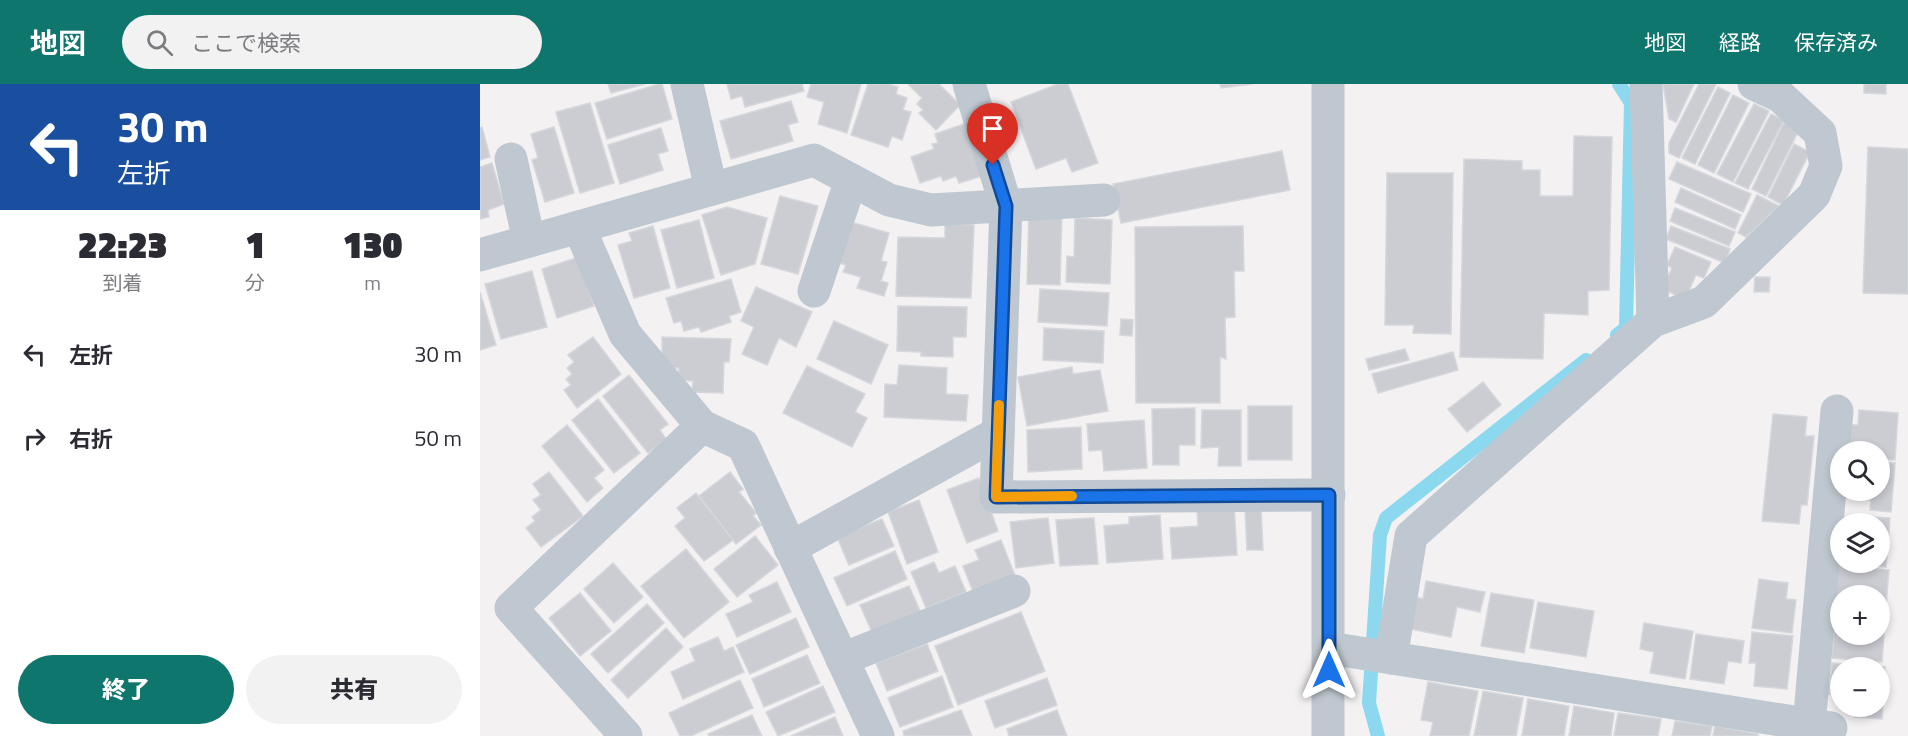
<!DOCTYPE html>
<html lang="ja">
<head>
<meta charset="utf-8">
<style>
  :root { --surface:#fff; --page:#f2f2f3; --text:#2b2b33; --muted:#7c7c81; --accent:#0f766e }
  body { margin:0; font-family:"Titillium Web","Noto Sans JP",sans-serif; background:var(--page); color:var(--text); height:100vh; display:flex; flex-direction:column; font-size:22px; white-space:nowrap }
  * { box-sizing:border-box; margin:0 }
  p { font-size:20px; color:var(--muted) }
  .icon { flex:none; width:33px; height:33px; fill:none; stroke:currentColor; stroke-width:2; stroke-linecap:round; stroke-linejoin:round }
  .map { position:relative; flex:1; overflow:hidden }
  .details { display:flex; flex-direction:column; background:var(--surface); width:480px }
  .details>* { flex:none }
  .hud { background:#1a4fa0; color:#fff; overflow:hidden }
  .buttons { position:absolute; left:1350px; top:357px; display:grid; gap:12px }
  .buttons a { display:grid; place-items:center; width:60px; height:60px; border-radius:50%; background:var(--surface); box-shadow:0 3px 9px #0003; font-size:30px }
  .pin { position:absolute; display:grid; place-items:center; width:51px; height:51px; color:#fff; margin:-62px -26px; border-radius:50% 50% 50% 0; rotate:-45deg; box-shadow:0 0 6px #0007 }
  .pin .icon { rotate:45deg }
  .me { position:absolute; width:66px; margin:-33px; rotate:0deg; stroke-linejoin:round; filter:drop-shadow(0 0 4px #0008) }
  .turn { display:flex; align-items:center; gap:21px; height:126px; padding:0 18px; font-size:27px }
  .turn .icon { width:78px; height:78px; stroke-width:2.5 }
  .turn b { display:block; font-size:42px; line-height:51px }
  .eta { display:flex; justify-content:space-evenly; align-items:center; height:102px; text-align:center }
  .eta b { font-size:36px; font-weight:800; line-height:42px }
  .button { display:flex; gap:12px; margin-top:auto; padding:12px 18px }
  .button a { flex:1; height:69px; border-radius:36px; background:var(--accent); color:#fff; font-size:24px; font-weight:800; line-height:69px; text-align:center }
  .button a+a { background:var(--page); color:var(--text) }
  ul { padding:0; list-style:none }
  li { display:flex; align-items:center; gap:18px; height:84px; padding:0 18px }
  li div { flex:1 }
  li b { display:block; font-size:22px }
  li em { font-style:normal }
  header { display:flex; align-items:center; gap:36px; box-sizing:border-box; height:84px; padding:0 30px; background:var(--accent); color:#fff }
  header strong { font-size:28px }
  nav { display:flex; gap:33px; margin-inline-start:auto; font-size:21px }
  .search { width:420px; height:54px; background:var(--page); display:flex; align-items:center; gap:15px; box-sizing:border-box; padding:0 21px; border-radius:33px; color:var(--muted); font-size:22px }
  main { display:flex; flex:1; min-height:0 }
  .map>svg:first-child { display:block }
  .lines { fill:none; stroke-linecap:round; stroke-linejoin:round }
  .stream { stroke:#8cd8ee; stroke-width:14 }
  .building { fill:#cbcdd3; stroke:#d5d7dc; stroke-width:1.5 }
  .minor { stroke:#bfc8d0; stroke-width:33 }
  .route-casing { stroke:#114b97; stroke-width:15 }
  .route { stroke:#1a73e8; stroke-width:10 }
  .slow { stroke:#f59e0b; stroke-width:10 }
</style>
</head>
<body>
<header>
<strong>地図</strong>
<div class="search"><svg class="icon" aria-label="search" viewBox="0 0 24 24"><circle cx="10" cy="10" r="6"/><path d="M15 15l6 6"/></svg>ここで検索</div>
<nav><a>地図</a><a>経路</a><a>保存済み</a></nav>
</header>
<main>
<section class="details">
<div class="hud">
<div class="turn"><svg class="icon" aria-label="left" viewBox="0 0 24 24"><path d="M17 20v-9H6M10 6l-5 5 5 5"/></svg><div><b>30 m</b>左折</div></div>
</div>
<div class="eta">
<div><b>22:23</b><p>到着</p></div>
<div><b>1</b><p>分</p></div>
<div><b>130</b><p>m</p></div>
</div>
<ul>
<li><svg class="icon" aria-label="left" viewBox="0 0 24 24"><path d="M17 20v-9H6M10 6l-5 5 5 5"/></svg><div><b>左折</b></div><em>30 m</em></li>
<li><svg class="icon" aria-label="right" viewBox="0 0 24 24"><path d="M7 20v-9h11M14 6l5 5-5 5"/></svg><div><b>右折</b></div><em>50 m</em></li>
</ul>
<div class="button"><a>終了</a><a>共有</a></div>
</section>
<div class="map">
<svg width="1428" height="652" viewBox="0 0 1428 652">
  <rect width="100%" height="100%" fill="#f3f1f1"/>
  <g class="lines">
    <g class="stream">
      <path d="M 1137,251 L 1146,244 L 1151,19 L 1139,0"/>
      <path d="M 898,652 L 889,619 L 900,451 L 906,434 L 1106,276"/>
    </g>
  </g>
  <g class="building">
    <path d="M 128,0 L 165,0 L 131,9 Z"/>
    <path d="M 179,0 L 182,0 L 192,35 L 127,55 L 115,19 Z"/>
    <path d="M 247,0 L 322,0 L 324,7 L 265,23 L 262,12 L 251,15 Z"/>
    <path d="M 331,0 L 381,0 L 367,49 L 338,40 L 344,18 L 327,13 Z"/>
    <path d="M 388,0 L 408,0 L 418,3 L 416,10 L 427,14 L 423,26 L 431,28 L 422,56 L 412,52 L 408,63 L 371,51 Z"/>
    <path d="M 428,0 L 459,0 L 480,21 L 456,46 L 439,29 L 443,26 L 437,20 L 442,14 Z"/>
    <path d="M 578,0 L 588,0 L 618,79 L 592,88 L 586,74 L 556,85 L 531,18 Z"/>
    <path d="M 740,0 L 772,0 L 741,4 Z"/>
    <path d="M 1183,0 L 1214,0 L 1196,38 L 1189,35 Z"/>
    <path d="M 1219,0 L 1236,0 L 1199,74 L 1189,69 L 1189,59 Z"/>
    <path d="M 1384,0 L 1406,0 L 1406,10 L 1384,9 Z"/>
    <path d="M 1238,3 L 1250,9 L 1215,80 L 1202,74 Z"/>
    <path d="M 1253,11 L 1269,19 L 1234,89 L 1218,81 Z"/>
    <path d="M 311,17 L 318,38 L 308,41 L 313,57 L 251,75 L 240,37 Z"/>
    <path d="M 110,19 L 134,99 L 100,109 L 76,28 Z"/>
    <path d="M 1274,20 L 1289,27 L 1253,98 L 1237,90 Z"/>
    <path d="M 1291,30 L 1304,36 L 1268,105 L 1255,99 Z"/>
    <path d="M 1304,38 L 1319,46 L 1286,112 L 1272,105 Z"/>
    <path d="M 484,40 L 502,92 L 479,99 L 476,92 L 463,97 L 461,92 L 440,99 L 431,73 L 454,65 L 452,60 L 458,59 L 455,50 Z"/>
    <path d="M 2,43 L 10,73 L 0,76 L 0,44 Z"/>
    <path d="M 74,43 L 94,109 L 65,118 L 52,76 L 58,74 L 51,50 Z"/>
    <path d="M 181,44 L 188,67 L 178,70 L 183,86 L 140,100 L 128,61 Z"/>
    <path d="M 1094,52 L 1132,53 L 1129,206 L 1108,207 L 1108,231 L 1064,229 L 1063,275 L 980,273 L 984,75 L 1042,77 L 1042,86 L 1060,86 L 1060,112 L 1093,112 Z"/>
    <path d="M 1314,60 L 1330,68 L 1303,121 L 1288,113 Z"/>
    <path d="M 1388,63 L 1428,65 L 1428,210 L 1383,209 Z"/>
    <path d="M 802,67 L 810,106 L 641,139 L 633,100 Z"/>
    <path d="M 1197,78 L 1271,110 L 1263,128 L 1189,95 Z"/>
    <path d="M 12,79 L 24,120 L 8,126 L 9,133 L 0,135 L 0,83 Z"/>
    <path d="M 907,89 L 973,89 L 971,250 L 933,249 L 934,241 L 905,241 Z"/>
    <path d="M 1201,104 L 1261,131 L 1255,145 L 1195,118 Z"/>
    <path d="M 1277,111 L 1299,122 L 1266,153 L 1258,149 Z"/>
    <path d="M 300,112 L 338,122 L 318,190 L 281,180 Z"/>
    <path d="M 247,123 L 287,134 L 275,180 L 241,191 L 222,131 Z"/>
    <path d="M 1195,124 L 1255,148 L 1249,162 L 1190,137 Z"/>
    <path d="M 549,127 L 582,129 L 580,201 L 547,200 Z"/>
    <path d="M 595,134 L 632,136 L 630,200 L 586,198 L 587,172 L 594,173 Z"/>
    <path d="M 219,136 L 234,194 L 197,204 L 181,146 Z"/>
    <path d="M 371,138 L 409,149 L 401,177 L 407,178 L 401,197 L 408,199 L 404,212 L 377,204 L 381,193 L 363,188 L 366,181 L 359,179 Z"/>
    <path d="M 465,140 L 494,141 L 491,214 L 416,212 L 418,153 L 465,154 Z"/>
    <path d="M 173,142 L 190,204 L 154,214 L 138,161 L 152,157 L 149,149 Z"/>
    <path d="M 763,142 L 764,187 L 754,187 L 755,233 L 745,234 L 746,275 L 740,273 L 740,319 L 656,319 L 655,143 Z"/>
    <path d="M 1191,142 L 1250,165 L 1245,179 L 1186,155 Z"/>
    <path d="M 1195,163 L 1231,178 L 1224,194 L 1216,191 L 1205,215 L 1182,205 L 1192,184 L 1187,181 Z"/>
    <path d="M 99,173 L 114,222 L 77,234 L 62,185 Z"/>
    <path d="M 52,187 L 67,243 L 21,255 L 5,200 Z"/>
    <path d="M 1275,193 L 1290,193 L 1289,208 L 1274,208 Z"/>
    <path d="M 251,195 L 261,228 L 249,232 L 251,238 L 221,248 L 219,243 L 204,247 L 201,237 L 194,239 L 186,214 Z"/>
    <path d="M 276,203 L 332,228 L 316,263 L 299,254 L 287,281 L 262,270 L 274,243 L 261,237 Z"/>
    <path d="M 560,205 L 629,209 L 627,242 L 558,238 Z"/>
    <path d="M 0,208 L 16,261 L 0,266 Z"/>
    <path d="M 418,222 L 487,223 L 486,253 L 473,253 L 473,273 L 441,272 L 441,268 L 417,267 Z"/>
    <path d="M 641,235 L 653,236 L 652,252 L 640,251 Z"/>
    <path d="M 354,237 L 408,261 L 391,300 L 337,275 Z"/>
    <path d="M 564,244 L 624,247 L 623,279 L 563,276 Z"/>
    <path d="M 113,253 L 141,290 L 97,324 L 84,306 L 91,301 L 86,295 L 92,290 L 87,284 L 94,278 L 88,271 Z"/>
    <path d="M 182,253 L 251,255 L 249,278 L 244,278 L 243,309 L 212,308 L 213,297 L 198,296 L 199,284 L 189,284 L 182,280 Z"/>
    <path d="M 925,265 L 929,276 L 889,286 L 886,275 Z"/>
    <path d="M 973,268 L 978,286 L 898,309 L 892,290 Z"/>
    <path d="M 419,281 L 467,284 L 466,310 L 488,311 L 486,337 L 404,333 L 405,300 L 417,301 Z"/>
    <path d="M 327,282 L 385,310 L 375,328 L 387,334 L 372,363 L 303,329 Z"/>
    <path d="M 592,283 L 593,290 L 620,286 L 628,327 L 547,342 L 538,293 Z"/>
    <path d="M 149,291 L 188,340 L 180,346 L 186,355 L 168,369 L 123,312 Z"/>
    <path d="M 1003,298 L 1021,321 L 987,348 L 968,325 Z"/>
    <path d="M 118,315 L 160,369 L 134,389 L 92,336 Z"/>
    <rect x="768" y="322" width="44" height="54"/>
    <path d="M 715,324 L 715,361 L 699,361 L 699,381 L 673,381 L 672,325 Z"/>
    <path d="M 722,326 L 761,326 L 761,382 L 738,382 L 739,363 L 721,364 Z"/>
    <path d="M 1379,326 L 1418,329 L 1415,376 L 1400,375 L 1400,368 L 1370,368 L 1371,341 L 1378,341 Z"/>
    <path d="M 1293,330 L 1327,333 L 1325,352 L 1334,352 L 1327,421 L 1321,421 L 1319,440 L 1282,437 Z"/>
    <path d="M 664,336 L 667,384 L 624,387 L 622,366 L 609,367 L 607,340 Z"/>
    <path d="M 87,341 L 124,386 L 114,394 L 123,404 L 107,418 L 62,362 Z"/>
    <path d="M 601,343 L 602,385 L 548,388 L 547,346 Z"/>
    <path d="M 1400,378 L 1415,379 L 1411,428 L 1390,426 L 1391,416 L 1363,413 L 1364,406 L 1400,406 Z"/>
    <path d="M 69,388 L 103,432 L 61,463 L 46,444 L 55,437 L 52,433 L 61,426 L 53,416 L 61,411 L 53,400 Z"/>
    <path d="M 250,388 L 263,405 L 259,408 L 276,429 L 273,432 L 281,441 L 256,460 L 219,412 Z"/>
    <path d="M 499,394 L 518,447 L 487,459 L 467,406 Z"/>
    <path d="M 216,409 L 253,456 L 224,477 L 195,442 L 205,434 L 197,424 Z"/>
    <path d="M 439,416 L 458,468 L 427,480 L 408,428 Z"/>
    <path d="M 754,420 L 757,471 L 692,475 L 690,444 L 718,442 L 717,422 Z"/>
    <path d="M 781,424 L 783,466 L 767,466 L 765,425 Z"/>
    <path d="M 680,431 L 683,475 L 627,479 L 624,442 L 649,440 L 649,433 Z"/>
    <path d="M 1390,433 L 1410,434 L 1406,483 L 1358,479 L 1360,447 L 1360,478 L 1400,478 L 1400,440 L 1390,440 Z"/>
    <path d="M 568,434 L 574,479 L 536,484 L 530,438 Z"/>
    <path d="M 614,434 L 618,480 L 580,482 L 576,436 Z"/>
    <path d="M 402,435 L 414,462 L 369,481 L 357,453 Z"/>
    <path d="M 275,452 L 298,481 L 257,513 L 234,485 Z"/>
    <path d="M 521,456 L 536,494 L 494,510 L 483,482 L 499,476 L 495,466 Z"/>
    <path d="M 206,465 L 249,518 L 204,554 L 161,502 Z"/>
    <path d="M 415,467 L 427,495 L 367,522 L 354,494 Z"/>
    <path d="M 454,478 L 459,489 L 475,482 L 486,508 L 446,524 L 431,488 Z"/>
    <path d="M 133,479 L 163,513 L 134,539 L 104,505 Z"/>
    <path d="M 1359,482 L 1409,486 L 1405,533 L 1400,533 L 1400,512 L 1360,512 L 1360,520 L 1356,519 Z"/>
    <path d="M 1279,495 L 1308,499 L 1306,515 L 1316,516 L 1312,549 L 1272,544 Z"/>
    <path d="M 946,497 L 1005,508 L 1000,528 L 977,523 L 971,553 L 925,544 L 931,512 L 943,515 Z"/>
    <path d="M 297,498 L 311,528 L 257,553 L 246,530 L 273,518 L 269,511 Z"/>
    <path d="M 429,502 L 441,529 L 392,548 L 380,521 Z"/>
    <path d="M 100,509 L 131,547 L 100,572 L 69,534 Z"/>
    <path d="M 1011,509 L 1054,516 L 1044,569 L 1001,562 Z"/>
    <path d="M 1058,518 L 1114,527 L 1106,573 L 1050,564 Z"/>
    <path d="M 167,520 L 184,539 L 128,589 L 111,570 Z"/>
    <path d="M 541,528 L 565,587 L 478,621 L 455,562 Z"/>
    <path d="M 316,534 L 329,563 L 270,590 L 256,561 Z"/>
    <path d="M 1400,536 L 1405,537 L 1402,578 L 1352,574 L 1354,547 L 1360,547 L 1360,550 L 1400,550 Z"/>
    <path d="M 1164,539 L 1213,547 L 1205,595 L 1170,589 L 1174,568 L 1160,565 Z"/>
    <path d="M 186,544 L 203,563 L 148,614 L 131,596 Z"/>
    <path d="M 1272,548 L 1313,552 L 1307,605 L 1274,602 L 1276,579 L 1269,579 Z"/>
    <path d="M 1216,550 L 1264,557 L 1261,579 L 1248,577 L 1244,600 L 1210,595 Z"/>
    <path d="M 238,553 L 244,567 L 253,563 L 264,588 L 203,615 L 191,588 L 215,577 L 210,565 Z"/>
    <path d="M 447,560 L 458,587 L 407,607 L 396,579 Z"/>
    <path d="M 327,571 L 340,599 L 284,623 L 272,595 Z"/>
    <path d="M 1352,579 L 1405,583 L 1402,635 L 1375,633 L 1375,626 L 1364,625 L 1364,622 L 1400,622 L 1400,584 L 1360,584 L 1360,611 L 1349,610 Z"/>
    <path d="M 462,592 L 473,623 L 420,643 L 408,614 Z"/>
    <path d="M 567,594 L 577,621 L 515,644 L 505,617 Z"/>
    <path d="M 260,596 L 273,624 L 211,652 L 200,652 L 189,629 Z"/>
    <path d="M 948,598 L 998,607 L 989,652 L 950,652 L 953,638 L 941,636 Z"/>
    <path d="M 343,602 L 355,628 L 298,652 L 286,628 Z"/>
    <path d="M 1003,607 L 1043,614 L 1036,652 L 994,652 Z"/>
    <path d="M 1048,615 L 1089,622 L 1084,652 L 1042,652 Z"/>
    <path d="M 1094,622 L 1134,629 L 1131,652 L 1089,652 Z"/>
    <path d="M 481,626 L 492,652 L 424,652 L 423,647 Z"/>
    <path d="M 577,626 L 587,652 L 529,652 L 527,645 Z"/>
    <path d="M 1138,629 L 1181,635 L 1178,652 L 1134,652 Z"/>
    <path d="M 272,631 L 282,652 L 229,652 L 228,650 Z"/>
    <path d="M 355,633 L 363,652 L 311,652 Z"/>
    <path d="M 1195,637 L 1232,642 L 1230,652 L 1192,652 Z"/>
    <path d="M 1235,642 L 1278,650 L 1278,652 L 1233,652 Z"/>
  </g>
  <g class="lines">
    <g class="minor">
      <path d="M 207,0 L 231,105"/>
      <path d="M 489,0 L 526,122 L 516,413 L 849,411"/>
      <path d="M 848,0 L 848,652"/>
      <path d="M 1166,0 L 1173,237"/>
      <path d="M 31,75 L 49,157"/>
      <path d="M 99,143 L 145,250 L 222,342 L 263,361 L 398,652"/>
      <path d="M 0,171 L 334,76 L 409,116 L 451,126 L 624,116"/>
      <path d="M 334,207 L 371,96"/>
      <path d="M 310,464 L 518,349"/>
      <path d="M 849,564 L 1351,644"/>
      <path d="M 911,574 L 931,452 L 1173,237 L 1224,218 L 1334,111 L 1346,82 L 1340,49 L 1300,12 L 1274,0"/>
      <path d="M 362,575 L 534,507"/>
      <path d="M 1329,641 L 1357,327"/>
      <path d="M 146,652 L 31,524 L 222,342"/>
    </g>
  </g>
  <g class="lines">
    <defs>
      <path id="route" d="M 513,81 L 526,122 L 516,413 L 849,411 L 849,586"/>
    </defs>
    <use href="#route" class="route-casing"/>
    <use href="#route" class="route"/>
    <path class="slow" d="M 519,321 L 516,413 L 592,412"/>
  </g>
</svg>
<div class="buttons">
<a><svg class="icon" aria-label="search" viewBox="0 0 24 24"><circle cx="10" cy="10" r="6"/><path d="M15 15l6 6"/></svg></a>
<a><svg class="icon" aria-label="layers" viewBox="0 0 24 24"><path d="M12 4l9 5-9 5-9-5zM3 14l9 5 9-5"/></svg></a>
<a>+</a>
<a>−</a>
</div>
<div class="pin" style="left:513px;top:81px;background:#d93025"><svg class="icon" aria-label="arrive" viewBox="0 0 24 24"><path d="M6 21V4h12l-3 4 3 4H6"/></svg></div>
<svg class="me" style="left:849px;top:586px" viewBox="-20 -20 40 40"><path d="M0-17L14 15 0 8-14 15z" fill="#1a73e8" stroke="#fff" stroke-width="4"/></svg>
</div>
</main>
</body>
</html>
